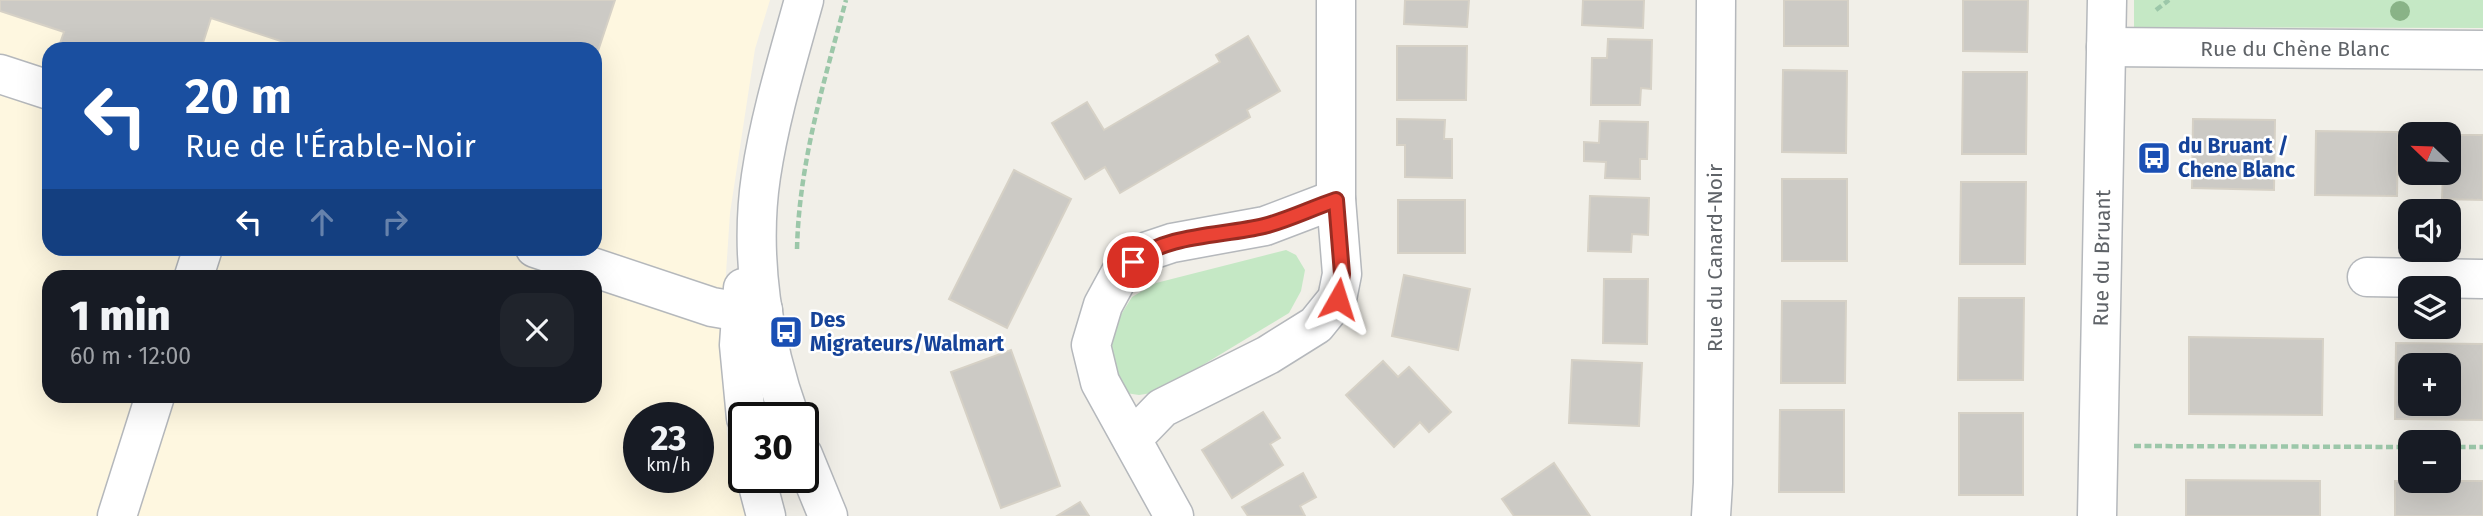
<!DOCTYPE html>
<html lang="fr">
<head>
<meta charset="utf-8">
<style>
  :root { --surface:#171b24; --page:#20242c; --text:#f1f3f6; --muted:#9ea1a6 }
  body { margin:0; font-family:"Fira Sans",sans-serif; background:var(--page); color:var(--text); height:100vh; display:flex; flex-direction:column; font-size:26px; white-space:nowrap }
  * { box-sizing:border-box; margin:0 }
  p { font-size:23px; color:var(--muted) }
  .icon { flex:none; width:38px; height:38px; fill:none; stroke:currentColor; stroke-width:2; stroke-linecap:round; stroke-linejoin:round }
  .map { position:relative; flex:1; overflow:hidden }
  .panel { position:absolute; left:42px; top:270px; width:560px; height:133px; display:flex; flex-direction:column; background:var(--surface); border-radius:21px; box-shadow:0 7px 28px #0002 }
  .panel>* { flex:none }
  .hud { position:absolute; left:42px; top:42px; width:560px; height:214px; border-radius:21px; box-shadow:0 7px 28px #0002; background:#1a4fa0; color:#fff; overflow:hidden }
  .needle { width:46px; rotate:293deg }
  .fabs { position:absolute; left:2398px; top:122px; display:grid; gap:14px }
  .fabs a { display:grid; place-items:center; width:63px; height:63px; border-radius:14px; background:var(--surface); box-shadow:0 7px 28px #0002; font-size:35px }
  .speed { position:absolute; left:623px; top:402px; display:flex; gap:14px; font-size:35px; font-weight:700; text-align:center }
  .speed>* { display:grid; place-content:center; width:91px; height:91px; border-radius:50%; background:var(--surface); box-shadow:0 7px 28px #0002; line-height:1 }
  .speed small { font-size:18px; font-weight:400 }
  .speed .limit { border:4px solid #111; border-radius:10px; background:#fff; color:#111 }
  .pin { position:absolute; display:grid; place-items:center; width:60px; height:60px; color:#fff; margin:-30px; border:4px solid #fff; border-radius:50%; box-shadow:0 2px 7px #0007 }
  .me { position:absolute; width:77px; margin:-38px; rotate:6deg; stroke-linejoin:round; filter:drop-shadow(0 0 5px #0008) }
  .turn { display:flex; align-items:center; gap:24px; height:147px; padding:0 28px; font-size:32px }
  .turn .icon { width:91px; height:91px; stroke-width:2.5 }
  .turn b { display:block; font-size:49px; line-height:60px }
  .lanes { display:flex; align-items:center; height:66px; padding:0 28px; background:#0003; justify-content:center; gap:35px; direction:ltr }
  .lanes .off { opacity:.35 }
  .round { display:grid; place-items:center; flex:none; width:74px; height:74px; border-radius:21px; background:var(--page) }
  .summary { display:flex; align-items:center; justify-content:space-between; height:119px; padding:0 28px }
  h1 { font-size:42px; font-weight:800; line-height:52px }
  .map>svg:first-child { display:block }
  .commercial { fill:#fef7e0; fill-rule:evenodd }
  .green { fill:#c5e8c5 }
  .building { fill:#cccac5; stroke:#d6d1c6; stroke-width:2; fill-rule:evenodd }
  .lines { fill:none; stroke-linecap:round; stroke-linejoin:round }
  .minor-casing { stroke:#b5b8bc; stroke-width:41 }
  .path { stroke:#9cc7a9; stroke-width:4.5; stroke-dasharray:7 3.5; stroke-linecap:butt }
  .minor { stroke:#fff; stroke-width:38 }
  .tree { fill:#89b387 }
  .route-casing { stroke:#982c22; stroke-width:18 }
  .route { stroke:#ea4335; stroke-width:12 }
  .labels { text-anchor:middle; stroke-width:5; stroke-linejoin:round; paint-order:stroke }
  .street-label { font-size:21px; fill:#5f6368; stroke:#fff }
  .transit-label { font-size:21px; font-weight:bold; fill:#164399; stroke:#fff; text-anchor:start }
</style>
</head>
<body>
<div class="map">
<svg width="2483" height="516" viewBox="0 0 2483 516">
  <rect width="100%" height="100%" fill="#f1efe8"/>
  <path class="commercial" d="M 0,0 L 770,0 L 755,49 L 730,213 L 721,349 L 728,450 L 749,516 L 0,516 ZM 49,49 L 595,49 L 595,248 L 49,248 ZM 49,276 L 595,276 L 595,396 L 49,396 ZM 639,418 L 698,418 L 698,478 L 639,478 Z"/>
  <g class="green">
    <path d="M 2134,0 L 2483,0 L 2483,28 L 2134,27 Z"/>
    <path d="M 1286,250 L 1296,255 L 1305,270 L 1301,291 L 1289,313 L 1158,392 L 1139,395 L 1119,392 L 1107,351 L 1117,321 L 1132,297 L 1156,283 Z"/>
  </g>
  <g class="building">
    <path d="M 0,0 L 615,0 L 595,60 L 595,49 L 305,49 L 211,18 L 201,49 L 58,49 L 64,32 L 0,11 Z"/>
    <path d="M 1405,0 L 1469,0 L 1467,27 L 1404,24 Z"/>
    <path d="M 1583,0 L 1644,0 L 1643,28 L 1582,25 Z"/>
    <rect x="1784" y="0" width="64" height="46"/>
    <path d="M 1963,0 L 2028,0 L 2027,52 L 1963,51 Z"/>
    <path d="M 1248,36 L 1280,91 L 1247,110 L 1250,117 L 1120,193 L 1105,167 L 1085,179 L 1052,123 L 1087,102 L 1104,130 L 1220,62 L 1216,55 Z"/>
    <path d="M 1608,39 L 1652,40 L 1651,89 L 1641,88 L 1640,105 L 1591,105 L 1592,58 L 1607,58 Z"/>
    <path d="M 1397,46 L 1467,46 L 1466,100 L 1397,100 Z"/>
    <path d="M 1783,70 L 1847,71 L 1846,153 L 1782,152 Z"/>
    <path d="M 1963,72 L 2027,72 L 2026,154 L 1962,154 Z"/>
    <path d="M 1397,119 L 1445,120 L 1444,139 L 1452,139 L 1452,178 L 1405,177 L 1405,145 L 1397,145 Z"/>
    <path d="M 2193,119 L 2275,120 L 2274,190 L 2192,188 Z"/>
    <path d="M 1600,121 L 1648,122 L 1647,159 L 1640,159 L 1640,179 L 1605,178 L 1606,162 L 1584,161 L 1584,142 L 1599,143 Z"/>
    <path d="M 2316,131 L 2398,132 L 2397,196 L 2315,195 Z"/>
    <path d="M 2443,135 L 2483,135 L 2483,200 L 2442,199 L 2443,173 L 2448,173 L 2448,135 Z"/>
    <path d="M 1014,170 L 1071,199 L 1007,328 L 949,299 Z"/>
    <rect x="1782" y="179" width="65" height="82"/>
    <path d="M 1961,182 L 2026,182 L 2025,264 L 1960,264 Z"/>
    <path d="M 1590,196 L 1649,198 L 1648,235 L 1632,234 L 1631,252 L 1588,251 Z"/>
    <rect x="1398" y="200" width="67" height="53"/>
    <path d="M 1404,275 L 1470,289 L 1458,350 L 1392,336 Z"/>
    <path d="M 1604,279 L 1648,279 L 1647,344 L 1603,343 Z"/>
    <path d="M 1959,298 L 2024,298 L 2023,380 L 1958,380 Z"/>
    <path d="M 1782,301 L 1846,301 L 1845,383 L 1781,383 Z"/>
    <path d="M 2189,337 L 2323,339 L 2322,415 L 2189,414 Z"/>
    <path d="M 2396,343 L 2483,344 L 2483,420 L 2395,419 ZM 2410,366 L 2448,366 L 2448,404 L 2410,404 Z"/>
    <path d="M 1011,350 L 1060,486 L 1001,508 L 951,372 Z"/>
    <path d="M 1572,360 L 1642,363 L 1639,426 L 1569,423 Z"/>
    <path d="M 1383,361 L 1398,377 L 1409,367 L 1451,412 L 1429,432 L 1420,422 L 1394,447 L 1346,395 Z"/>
    <path d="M 1780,410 L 1844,410 L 1844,492 L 1779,492 Z"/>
    <path d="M 1263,412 L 1280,438 L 1270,444 L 1283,465 L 1232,498 L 1202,450 Z"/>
    <rect x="1959" y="413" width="64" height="82"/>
    <path d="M 1554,463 L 1590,516 L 1514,516 L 1502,499 Z"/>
    <path d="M 1303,473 L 1316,497 L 1300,506 L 1305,516 L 1248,516 L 1242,507 Z"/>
    <path d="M 2186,480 L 2320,481 L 2320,516 L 2186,516 Z"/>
    <rect x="2395" y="481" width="88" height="35"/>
    <path d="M 1080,502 L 1089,516 L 1057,516 Z"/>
  </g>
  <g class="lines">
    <defs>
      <g id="minor">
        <path d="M 2106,47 L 2483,50"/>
        <path d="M 0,74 L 49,90"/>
        <path d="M 535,248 L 712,307 L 741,312 L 763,310"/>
        <path d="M 194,276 L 203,248"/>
        <path d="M 2367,277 L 2483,279"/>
        <path d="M 743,288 L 739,345 L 746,418"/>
        <path d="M 790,418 C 763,343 749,256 761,176 C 770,116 788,58 804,0"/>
        <path d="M 1132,439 L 1162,408 L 1268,355 L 1316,325 L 1337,299 L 1342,274 L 1336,199 L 1336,0"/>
        <path d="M 803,455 L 828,516"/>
        <path d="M 756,478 L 766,516"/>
        <path d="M 117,516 L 155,396"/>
        <path d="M 1174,516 L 1100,382 L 1091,345 L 1103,305 L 1121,272 L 1145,252 L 1172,243 L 1265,226 L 1336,199"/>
        <path d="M 1711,516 L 1713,483 L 1716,0"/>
        <path d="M 2097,516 L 2107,0"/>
      </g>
    </defs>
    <use href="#minor" class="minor-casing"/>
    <g class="path">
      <path d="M 2156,10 L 2169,0"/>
      <path d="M 797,249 C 799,163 824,82 846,0"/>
      <path d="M 2134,446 L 2410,447"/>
      <path d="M 2448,447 L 2483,447"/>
    </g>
    <use href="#minor" class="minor"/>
  </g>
  <circle class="tree" cx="2400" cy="11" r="10"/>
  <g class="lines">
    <defs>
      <path id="route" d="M 1133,262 C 1165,234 1223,236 1264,226 C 1288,220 1312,208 1336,200 L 1342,274 L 1338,299"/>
    </defs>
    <use href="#route" class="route-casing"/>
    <use href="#route" class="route"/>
  </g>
  <defs>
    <symbol id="bus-square" viewBox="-11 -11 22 22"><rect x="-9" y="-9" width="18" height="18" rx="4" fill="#1a4fb4" stroke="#fff"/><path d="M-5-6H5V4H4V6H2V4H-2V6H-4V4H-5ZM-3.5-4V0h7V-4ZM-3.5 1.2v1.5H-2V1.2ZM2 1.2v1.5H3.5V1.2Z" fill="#fff"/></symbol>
  </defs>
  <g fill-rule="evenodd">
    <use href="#bus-square" x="2135" y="139" width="38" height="38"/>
    <use href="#bus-square" x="767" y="313" width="38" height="38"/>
  </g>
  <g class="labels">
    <g class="street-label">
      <text x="2295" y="56">Rue du Chène Blanc</text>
      <text transform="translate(1715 258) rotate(-90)" y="7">Rue du Canard-Noir</text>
      <text transform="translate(2102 258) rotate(-89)" y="7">Rue du Bruant</text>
    </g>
    <g class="transit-label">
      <text x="2178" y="153">du Bruant /<tspan x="2178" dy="24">Chene Blanc</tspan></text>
      <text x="810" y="327">Des<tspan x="810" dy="24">Migrateurs/Walmart</tspan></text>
    </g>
  </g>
</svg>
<div class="fabs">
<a><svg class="needle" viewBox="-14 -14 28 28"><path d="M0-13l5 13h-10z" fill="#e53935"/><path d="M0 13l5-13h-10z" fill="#9ea1a6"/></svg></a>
<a><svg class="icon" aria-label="sound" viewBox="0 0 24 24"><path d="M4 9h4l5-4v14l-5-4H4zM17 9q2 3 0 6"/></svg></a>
<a><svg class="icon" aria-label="layers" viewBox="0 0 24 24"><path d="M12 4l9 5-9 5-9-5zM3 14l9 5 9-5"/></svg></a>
<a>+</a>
<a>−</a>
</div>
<div class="speed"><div>23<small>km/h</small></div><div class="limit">30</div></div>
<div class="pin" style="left:1133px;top:262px;background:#d93025"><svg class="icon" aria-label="arrive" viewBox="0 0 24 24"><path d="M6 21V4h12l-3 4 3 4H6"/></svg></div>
<svg class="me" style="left:1338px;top:299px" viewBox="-20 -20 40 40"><path d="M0-17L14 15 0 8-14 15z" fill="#ea4335" stroke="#fff" stroke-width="4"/></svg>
<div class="hud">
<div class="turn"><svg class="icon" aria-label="left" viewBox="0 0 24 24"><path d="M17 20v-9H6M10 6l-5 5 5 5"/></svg><div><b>20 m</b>Rue de l'Érable-Noir</div></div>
<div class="lanes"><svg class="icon" aria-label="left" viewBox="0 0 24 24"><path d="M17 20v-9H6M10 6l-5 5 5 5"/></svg><svg class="icon off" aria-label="ahead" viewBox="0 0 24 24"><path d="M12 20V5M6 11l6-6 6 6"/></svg><svg class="icon off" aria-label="right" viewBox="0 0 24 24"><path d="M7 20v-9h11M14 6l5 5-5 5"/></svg></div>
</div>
<section class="panel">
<div class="summary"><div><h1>1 min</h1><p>60 m · 12:00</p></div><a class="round"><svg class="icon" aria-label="close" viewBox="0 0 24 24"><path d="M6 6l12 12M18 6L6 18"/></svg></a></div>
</section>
</div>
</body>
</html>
